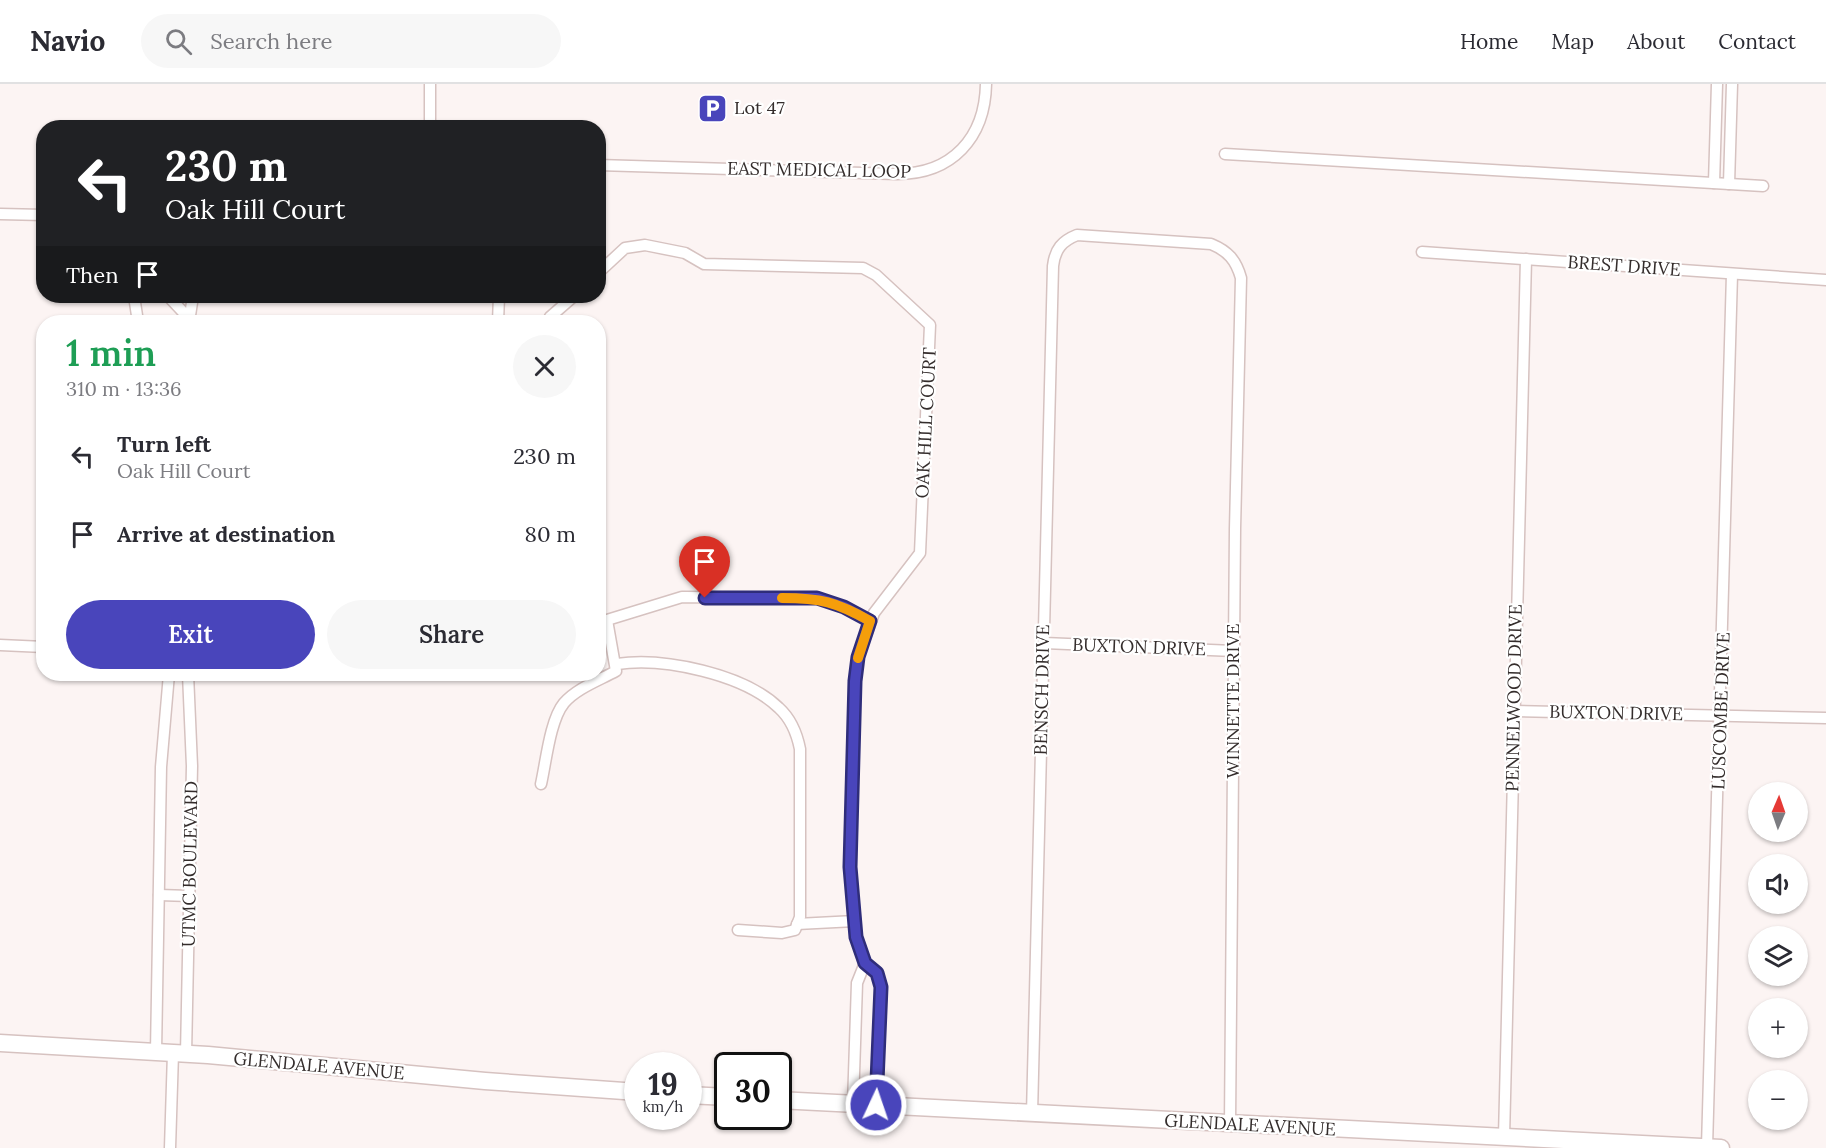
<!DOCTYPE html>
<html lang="en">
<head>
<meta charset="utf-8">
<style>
  :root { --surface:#fff; --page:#f7f7f7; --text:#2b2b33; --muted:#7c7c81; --line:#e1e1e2; --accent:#4945bb }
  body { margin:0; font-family:Lora,serif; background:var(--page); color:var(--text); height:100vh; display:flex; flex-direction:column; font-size:22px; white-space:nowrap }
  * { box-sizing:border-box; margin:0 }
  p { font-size:20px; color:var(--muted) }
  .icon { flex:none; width:33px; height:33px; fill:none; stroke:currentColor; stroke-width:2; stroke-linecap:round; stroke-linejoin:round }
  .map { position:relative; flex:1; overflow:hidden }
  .drawer { position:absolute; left:36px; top:231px; width:570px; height:366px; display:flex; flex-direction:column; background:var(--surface); border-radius:24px; box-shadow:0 2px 4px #0004 }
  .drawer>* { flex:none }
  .guide { position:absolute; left:36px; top:36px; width:570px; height:183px; border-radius:24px; box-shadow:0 2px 4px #0004; background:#202124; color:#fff; overflow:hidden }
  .needle { width:39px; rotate:2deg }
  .buttons { position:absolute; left:1748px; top:698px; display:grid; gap:12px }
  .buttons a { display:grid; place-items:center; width:60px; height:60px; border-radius:50%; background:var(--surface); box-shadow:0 2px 4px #0004; font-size:30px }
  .speed { position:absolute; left:624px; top:968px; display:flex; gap:12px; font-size:30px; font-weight:700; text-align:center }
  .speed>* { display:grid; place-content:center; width:78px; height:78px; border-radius:50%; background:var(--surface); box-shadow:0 2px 4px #0004; line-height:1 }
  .speed small { font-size:15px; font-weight:400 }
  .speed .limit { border:3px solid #111; border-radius:9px; background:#fff; color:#111 }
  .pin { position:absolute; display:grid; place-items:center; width:51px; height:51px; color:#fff; margin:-62px -26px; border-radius:50% 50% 50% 0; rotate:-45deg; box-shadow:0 0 6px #0007 }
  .pin .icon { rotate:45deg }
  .me { position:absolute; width:66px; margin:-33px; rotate:3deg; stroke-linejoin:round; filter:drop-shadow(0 0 4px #0008) }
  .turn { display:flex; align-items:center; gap:21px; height:126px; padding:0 30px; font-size:27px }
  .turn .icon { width:78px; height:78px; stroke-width:2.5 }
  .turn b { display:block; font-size:42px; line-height:51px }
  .then { display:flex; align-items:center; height:57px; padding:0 30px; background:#0003; gap:12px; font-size:22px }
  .round { display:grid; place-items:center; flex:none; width:63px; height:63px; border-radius:32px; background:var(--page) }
  .overview { display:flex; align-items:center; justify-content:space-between; height:102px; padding:0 30px }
  h1 { font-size:36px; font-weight:600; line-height:45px; color:#1e9e55 }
  .button { display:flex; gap:12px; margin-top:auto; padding:12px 30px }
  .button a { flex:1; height:69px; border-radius:36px; background:var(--accent); color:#fff; font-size:24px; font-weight:600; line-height:69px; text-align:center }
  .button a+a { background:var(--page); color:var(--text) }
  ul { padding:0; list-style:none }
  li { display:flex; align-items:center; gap:18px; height:78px; padding:0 30px }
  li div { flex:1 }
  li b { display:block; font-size:22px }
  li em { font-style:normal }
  header { display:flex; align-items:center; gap:36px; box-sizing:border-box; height:84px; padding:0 30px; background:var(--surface); border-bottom:2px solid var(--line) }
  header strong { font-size:28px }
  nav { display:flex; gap:33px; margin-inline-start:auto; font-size:21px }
  .search { width:420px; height:54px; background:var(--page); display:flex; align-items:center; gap:15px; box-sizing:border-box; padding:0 21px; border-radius:33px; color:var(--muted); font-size:22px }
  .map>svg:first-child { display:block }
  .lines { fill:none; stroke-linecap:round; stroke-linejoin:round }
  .minor-casing { stroke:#d6c2c0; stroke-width:13 }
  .secondary-casing { stroke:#d6c2c0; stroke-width:19 }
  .minor { stroke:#fff; stroke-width:10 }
  .secondary { stroke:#fff; stroke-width:16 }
  .route-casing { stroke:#2f2d7a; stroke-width:15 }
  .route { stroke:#4945bb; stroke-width:10 }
  .slow { stroke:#f59e0b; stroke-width:10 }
  .labels { text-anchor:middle; stroke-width:4.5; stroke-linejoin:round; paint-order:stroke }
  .poi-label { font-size:18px; fill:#342d2c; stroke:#fff; text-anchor:start }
  .street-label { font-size:18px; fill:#342d2c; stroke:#fff }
</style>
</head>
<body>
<header>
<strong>Navio</strong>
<div class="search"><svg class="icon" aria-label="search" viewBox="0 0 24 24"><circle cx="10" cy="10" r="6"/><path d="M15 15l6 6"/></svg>Search here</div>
<nav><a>Home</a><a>Map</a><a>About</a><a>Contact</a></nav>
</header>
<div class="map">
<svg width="1826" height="1064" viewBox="0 0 1826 1064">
  <rect width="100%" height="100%" fill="#fcf4f3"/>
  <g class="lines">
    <defs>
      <g id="minor">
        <path d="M 430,0 L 430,44"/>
        <path d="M 1225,70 L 1763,102"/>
        <path d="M 598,81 L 897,90 C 952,90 985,54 986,0"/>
        <path d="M 1714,99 L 1717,0"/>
        <path d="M 1729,100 L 1732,0"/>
        <path d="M 0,130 L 44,131"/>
        <path d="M 1422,168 L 1826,196"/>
        <path d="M 598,189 L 625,164 L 645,161 L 685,169 L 704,180 L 863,184 L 876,191 L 930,241 L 920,469 L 874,529 L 858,573 L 855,597 L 850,783 L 856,853 L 865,879 L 877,889 L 881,903 L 876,1021"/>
        <path d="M 134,212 L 138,238"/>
        <path d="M 168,212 L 183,228 L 188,238"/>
        <path d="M 189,238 L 193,212"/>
        <path d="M 498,238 L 499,212"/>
        <path d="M 548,238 L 550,233 L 574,212"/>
        <path d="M 1044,559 L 1234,567"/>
        <path d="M 0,561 L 44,563"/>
        <path d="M 617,580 C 663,573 744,590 779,624 C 790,634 797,650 800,665 L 800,833 L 795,846 L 782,849 L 738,846"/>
        <path d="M 1513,627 L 1826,634"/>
        <path d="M 541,700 C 546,678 550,636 564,619 C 577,604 600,596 616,587 L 607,536 L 682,513 L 817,514 L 844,523 L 870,537"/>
        <path d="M 159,811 L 190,812"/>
        <path d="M 797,840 L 855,837"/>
        <path d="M 156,968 L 161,683 L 169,590"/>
        <path d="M 186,970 L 192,682 L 188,590"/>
        <path d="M 853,1020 L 857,899 L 865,879"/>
        <path d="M 1032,1030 L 1053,182 C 1055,165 1062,157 1077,151 L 1211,160 C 1228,167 1236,176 1241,194 L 1235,445 L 1230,1040"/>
        <path d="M 1504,1053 L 1526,175"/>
        <path d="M 1707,1063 L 1732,190"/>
        <path d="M 170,1064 L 173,969"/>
      </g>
      <g id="secondary">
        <path d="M 0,959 L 208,971 L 485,997 L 638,1008"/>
        <path d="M 688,1011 L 728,1013"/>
        <path d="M 778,1016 L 1721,1064"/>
      </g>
    </defs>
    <use href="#minor" class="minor-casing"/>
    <use href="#secondary" class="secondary-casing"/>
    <use href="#minor" class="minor"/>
    <use href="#secondary" class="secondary"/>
  </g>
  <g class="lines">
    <defs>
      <path id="route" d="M 705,514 L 817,514 L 844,523 L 870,537 L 858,573 L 855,597 L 850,783 L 856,853 L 865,879 L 877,889 L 881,903 L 876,1021"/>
    </defs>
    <use href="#route" class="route-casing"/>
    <use href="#route" class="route"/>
    <path class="slow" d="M 782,514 C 821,514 836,518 870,537 L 858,574"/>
  </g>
  <defs>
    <symbol id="parking-square" viewBox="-11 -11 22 22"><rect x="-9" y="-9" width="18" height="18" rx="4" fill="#4945bb" stroke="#fff"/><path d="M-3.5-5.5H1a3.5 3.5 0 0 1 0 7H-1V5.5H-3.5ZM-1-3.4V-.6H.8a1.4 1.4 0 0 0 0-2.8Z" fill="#fff"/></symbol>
  </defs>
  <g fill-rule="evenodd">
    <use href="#parking-square" x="696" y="8" width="33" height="33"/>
  </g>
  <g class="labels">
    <g class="poi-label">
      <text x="734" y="30">Lot 47</text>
    </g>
    <g class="street-label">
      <text transform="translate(819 86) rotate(1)" y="6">EAST MEDICAL LOOP</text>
      <text transform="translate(1624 182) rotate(4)" y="6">BREST DRIVE</text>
      <text transform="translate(926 339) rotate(-87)" y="6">OAK HILL COURT</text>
      <text transform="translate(1139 563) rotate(2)" y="6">BUXTON DRIVE</text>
      <text transform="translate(1042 606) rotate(-89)" y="6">BENSCH DRIVE</text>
      <text transform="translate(1514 614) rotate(-89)" y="6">PENNELWOOD DRIVE</text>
      <text transform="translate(1233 617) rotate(-90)" y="6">WINNETTE DRIVE</text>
      <text transform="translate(1721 627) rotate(-88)" y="6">LUSCOMBE DRIVE</text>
      <text transform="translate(1616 629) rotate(1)" y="6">BUXTON DRIVE</text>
      <text transform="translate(190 780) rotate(-89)" y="6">UTMC BOULEVARD</text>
      <text transform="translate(319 982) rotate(5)" y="6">GLENDALE AVENUE</text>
      <text transform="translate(1250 1041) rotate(3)" y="6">GLENDALE AVENUE</text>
    </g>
  </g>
</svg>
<div class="buttons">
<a><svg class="needle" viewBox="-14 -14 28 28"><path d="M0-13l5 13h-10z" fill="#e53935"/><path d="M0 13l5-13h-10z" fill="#7c7c81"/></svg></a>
<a><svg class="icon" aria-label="sound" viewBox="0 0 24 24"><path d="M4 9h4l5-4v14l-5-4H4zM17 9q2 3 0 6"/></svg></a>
<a><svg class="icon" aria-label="layers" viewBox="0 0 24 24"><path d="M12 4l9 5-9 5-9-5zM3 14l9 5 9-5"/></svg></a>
<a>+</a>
<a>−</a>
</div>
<div class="speed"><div>19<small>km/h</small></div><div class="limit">30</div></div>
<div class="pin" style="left:705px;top:514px;background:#d93025"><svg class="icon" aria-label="arrive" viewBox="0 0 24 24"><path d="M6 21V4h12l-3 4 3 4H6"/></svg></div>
<svg class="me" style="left:876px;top:1021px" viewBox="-20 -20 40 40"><circle r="17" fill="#4945bb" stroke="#fff" stroke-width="3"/><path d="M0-11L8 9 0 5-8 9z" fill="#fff"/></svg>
<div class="guide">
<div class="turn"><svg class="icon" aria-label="left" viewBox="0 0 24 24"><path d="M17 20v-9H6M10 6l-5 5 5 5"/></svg><div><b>230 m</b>Oak Hill Court</div></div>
<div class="then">Then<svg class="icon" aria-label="arrive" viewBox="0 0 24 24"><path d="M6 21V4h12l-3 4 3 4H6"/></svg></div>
</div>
<section class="drawer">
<div class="overview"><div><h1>1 min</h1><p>310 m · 13:36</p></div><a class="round"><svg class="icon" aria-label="close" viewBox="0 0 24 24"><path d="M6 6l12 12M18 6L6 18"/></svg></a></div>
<ul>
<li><svg class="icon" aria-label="left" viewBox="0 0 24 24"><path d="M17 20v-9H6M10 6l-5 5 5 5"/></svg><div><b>Turn left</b><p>Oak Hill Court</p></div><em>230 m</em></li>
<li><svg class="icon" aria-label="arrive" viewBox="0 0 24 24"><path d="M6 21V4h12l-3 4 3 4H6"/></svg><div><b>Arrive at destination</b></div><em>80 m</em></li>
</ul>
<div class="button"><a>Exit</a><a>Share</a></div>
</section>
</div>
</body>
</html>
